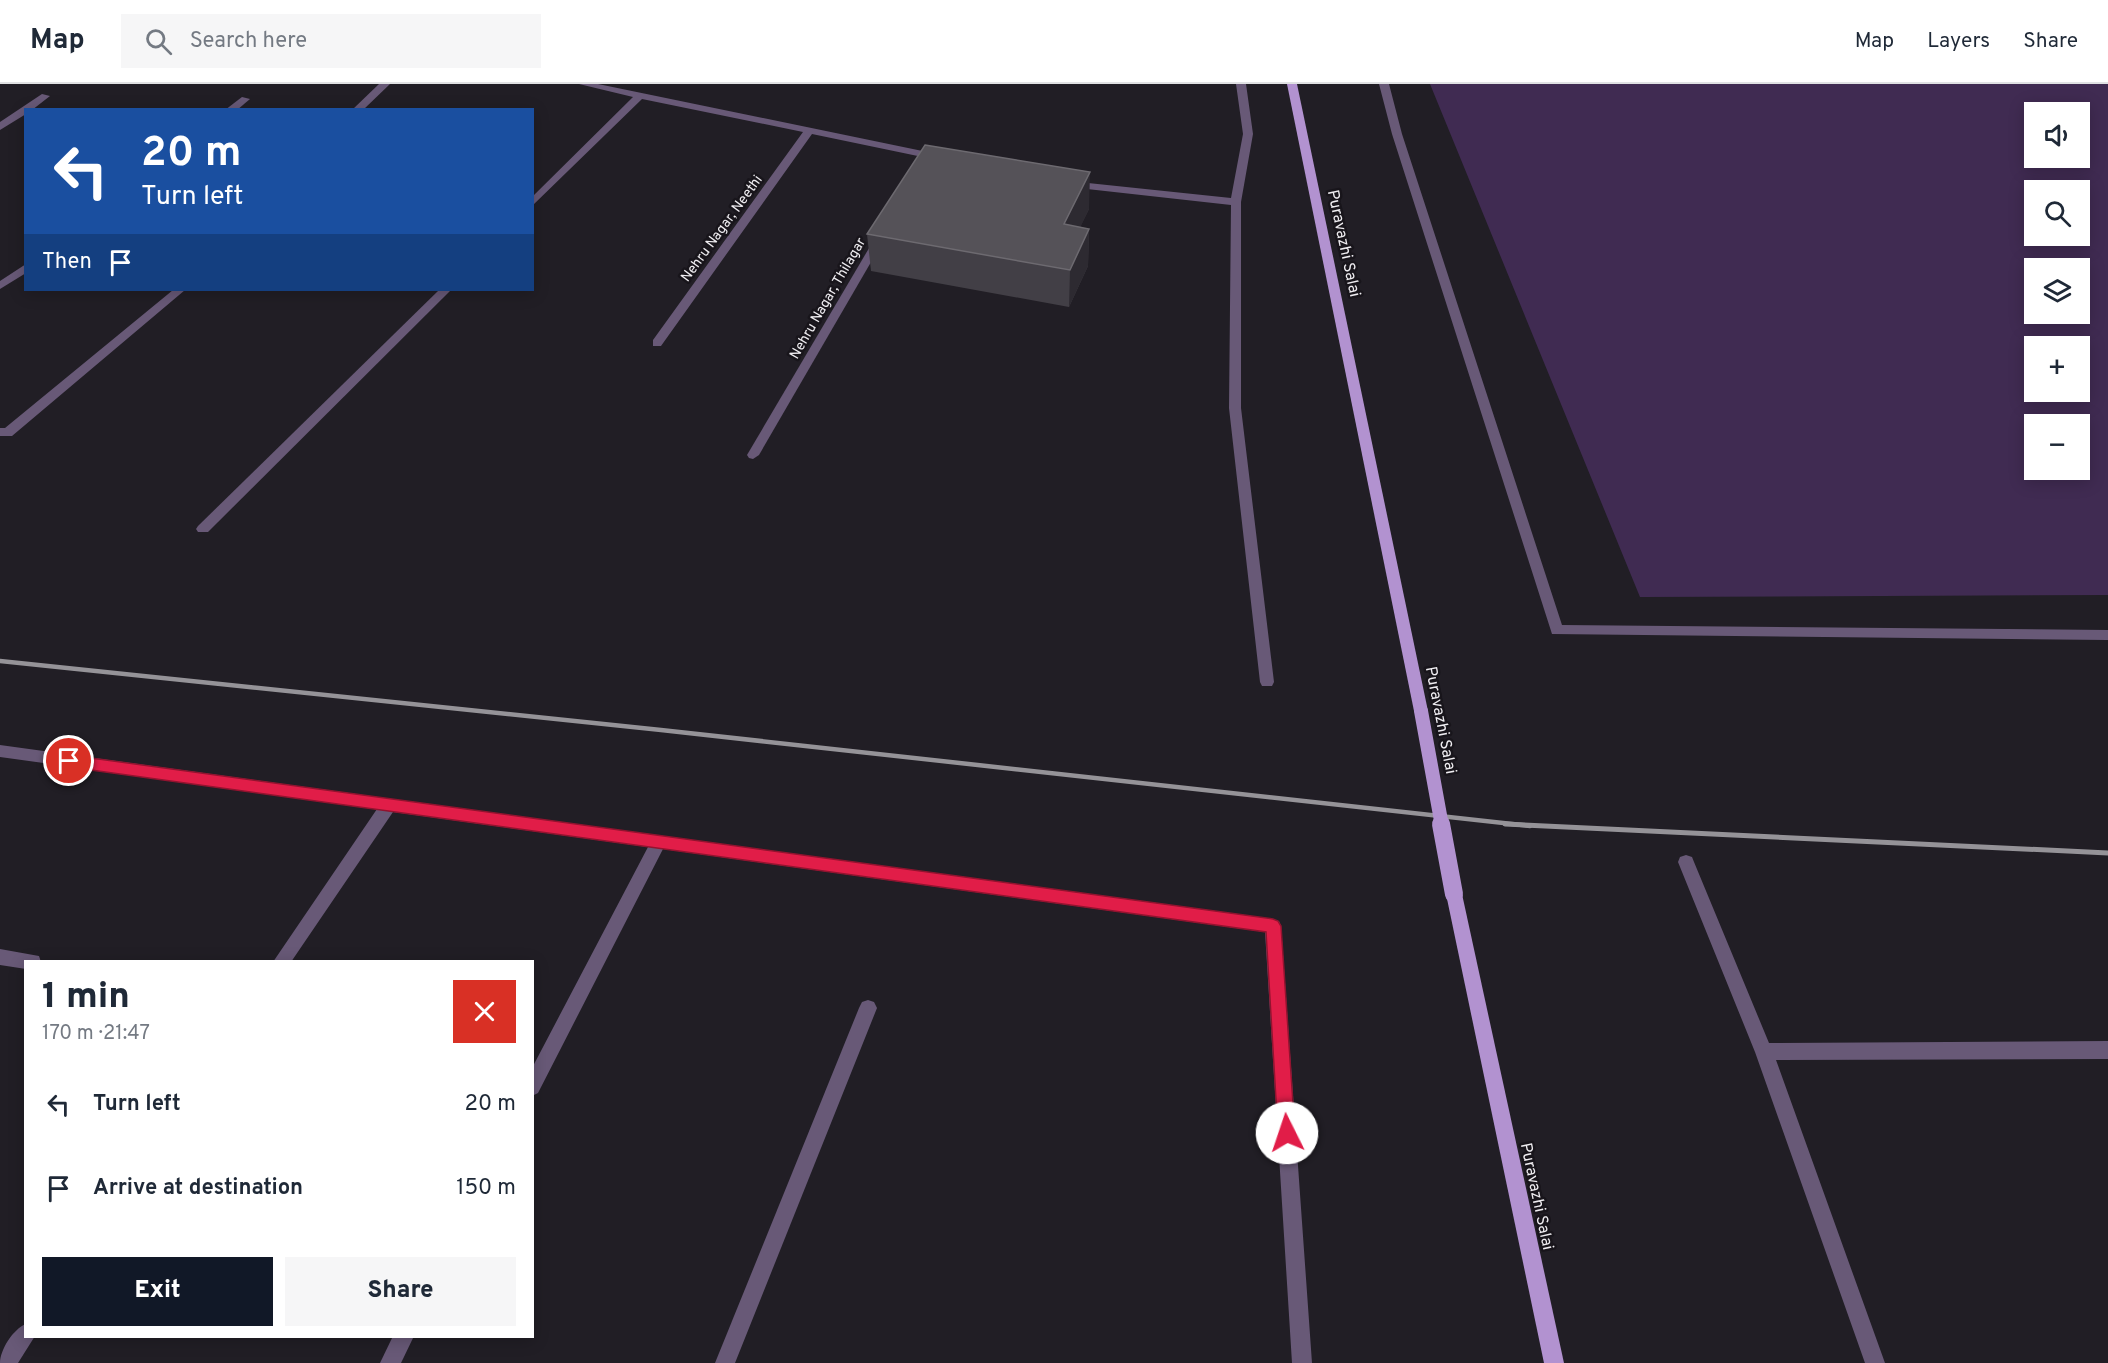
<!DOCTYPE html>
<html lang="en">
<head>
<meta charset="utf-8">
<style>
  :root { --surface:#fff; --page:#f6f6f7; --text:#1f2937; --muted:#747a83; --line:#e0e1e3; --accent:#111827 }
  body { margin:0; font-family:Overpass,sans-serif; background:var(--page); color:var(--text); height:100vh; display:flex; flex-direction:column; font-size:22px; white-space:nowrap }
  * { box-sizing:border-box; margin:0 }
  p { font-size:20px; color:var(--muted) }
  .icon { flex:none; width:33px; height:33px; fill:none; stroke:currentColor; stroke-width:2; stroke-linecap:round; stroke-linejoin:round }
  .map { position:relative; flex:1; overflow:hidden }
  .side { position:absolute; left:24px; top:876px; width:510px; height:378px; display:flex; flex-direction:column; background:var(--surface); border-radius:0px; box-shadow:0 3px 15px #0003 }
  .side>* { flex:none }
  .hud { position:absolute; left:24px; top:24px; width:510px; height:183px; border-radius:0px; box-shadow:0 3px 15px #0003; background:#1a4fa0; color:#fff; overflow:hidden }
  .buttons { position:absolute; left:2024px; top:18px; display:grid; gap:12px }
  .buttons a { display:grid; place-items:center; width:66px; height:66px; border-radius:0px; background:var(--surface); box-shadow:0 3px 15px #0003; font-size:30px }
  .pin { position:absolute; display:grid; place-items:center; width:51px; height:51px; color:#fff; margin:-26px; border:3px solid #fff; border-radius:50%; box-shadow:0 2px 6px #0007 }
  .me { position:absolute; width:66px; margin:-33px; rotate:356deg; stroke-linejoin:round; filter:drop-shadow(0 0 4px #0008) }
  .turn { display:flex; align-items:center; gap:21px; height:126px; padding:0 18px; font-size:27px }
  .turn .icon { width:78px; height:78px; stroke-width:2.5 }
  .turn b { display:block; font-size:42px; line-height:51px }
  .then { display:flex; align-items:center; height:57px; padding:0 18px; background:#0003; gap:12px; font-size:22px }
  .round { display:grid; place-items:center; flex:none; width:63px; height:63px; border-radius:0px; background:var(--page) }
  .summary { display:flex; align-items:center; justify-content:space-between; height:102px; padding:0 18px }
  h1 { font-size:36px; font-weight:800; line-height:45px }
  .button { display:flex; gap:12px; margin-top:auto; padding:12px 18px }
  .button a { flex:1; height:69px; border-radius:0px; background:var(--accent); color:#fff; font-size:24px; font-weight:800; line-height:69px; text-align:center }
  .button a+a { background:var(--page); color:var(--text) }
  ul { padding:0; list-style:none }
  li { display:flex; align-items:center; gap:18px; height:84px; padding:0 18px }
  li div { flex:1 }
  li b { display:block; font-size:22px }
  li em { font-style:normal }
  header { display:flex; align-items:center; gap:36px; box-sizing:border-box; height:84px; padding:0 30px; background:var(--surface); border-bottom:2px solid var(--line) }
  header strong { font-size:28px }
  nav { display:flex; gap:33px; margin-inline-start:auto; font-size:21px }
  .search { width:420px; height:54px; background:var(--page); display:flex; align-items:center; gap:15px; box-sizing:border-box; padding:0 21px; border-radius:0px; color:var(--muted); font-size:22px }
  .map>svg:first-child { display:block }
  .green { fill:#402b52; fill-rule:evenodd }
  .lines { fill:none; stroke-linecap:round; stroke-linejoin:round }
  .street { fill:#685977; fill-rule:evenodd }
  .primary { fill:#b292d0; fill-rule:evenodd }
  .rail-far1 { stroke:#959398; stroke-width:4.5 }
  .rail { stroke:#959398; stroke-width:5 }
  .primary-bridge-far1 { stroke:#b292d0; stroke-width:14 }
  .primary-bridge { stroke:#b292d0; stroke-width:18 }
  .wall { fill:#423f46 }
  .shaded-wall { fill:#2d2a31 }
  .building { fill:#555258; stroke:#6d6a70; stroke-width:1.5 }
  .route { fill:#e11d48; stroke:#92132f; stroke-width:1.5 }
  .labels { text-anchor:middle; stroke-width:5; stroke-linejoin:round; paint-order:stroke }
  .far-street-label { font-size:14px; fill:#efedf1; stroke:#18151b }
  .street-label { font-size:16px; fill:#efedf1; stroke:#18151b }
</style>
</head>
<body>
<header>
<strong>Map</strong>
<div class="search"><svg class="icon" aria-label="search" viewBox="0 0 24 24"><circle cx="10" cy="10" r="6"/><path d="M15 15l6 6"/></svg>Search here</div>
<nav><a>Map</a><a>Layers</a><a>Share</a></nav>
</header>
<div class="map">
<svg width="2108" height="1279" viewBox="0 0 2108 1279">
  <rect width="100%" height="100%" fill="#211e25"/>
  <path class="green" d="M 1430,0 L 2108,0 L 2108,511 L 1640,513 ZM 2034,28 L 2079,28 L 2079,74 L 2034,74 ZM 2034,106 L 2079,106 L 2079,152 L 2034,152 ZM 2034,184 L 2079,184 L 2079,230 L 2034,230 ZM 2034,262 L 2079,262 L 2079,308 L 2034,308 ZM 2034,340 L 2079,340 L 2079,386 L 2034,386 Z"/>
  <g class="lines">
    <g class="street">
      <path d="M 379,0 L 390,0 L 363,26 L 352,26 Z"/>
      <path d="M 579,0 L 598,0 L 937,70 L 942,73 L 937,76 L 812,50 L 661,262 L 653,262 L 653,256 L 803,48 L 642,15 L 532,122 L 532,113 L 633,13 Z"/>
      <path d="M 1236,0 L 1246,0 L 1253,50 L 1241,118 L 1241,324 L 1274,598 L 1272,602 L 1262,602 L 1260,598 L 1229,324 L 1231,121 L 1069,103 L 1064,100 L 1069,97 L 1231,114 L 1243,50 Z"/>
      <path d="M 1379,0 L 1389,0 L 1402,50 L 1562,541 L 2108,546 L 2108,556 L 1552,550 L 1392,50 Z"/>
      <path d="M 42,10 L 50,12 L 32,26 L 26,26 L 26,30 L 0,46 L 0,38 Z"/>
      <path d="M 242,13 L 250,15 L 237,26 L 225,26 Z"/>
      <path d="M 880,151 L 885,154 L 759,371 L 753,375 L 749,374 L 747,371 L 875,154 Z"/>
      <path d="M 26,180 L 26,189 L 0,205 L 0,197 Z"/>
      <path d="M 173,206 L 185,206 L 12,352 L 0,352 L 0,344 L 5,344 Z"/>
      <path d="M 439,206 L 451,206 L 208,448 L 198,448 L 196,445 L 198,442 Z"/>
      <path d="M 0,661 L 1279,837 L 1281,842 L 1312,1279 L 1292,1279 L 1265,848 L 663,765 L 538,1009 L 532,1012 L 532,984 L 648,763 L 393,728 L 291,878 L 273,878 L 377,725 L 0,673 Z"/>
      <path d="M 1686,771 L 1692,773 L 1694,778 L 1769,959 L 2108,957 L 2108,975 L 1776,976 L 1885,1279 L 1865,1279 L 1755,968 L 1678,778 L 1680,773 Z"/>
      <path d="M 0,865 L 39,872 L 41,878 L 26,878 L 26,885 L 0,881 Z"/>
      <path d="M 868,916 L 874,918 L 877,924 L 735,1279 L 715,1279 L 859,924 L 862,918 Z"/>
      <path d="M 26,1240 L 26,1252 L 35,1252 L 18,1279 L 0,1279 C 0,1266 13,1245 26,1240 Z"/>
      <path d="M 393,1252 L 414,1252 L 401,1279 L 380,1279 Z"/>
    </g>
    <g class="primary">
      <path d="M 1287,0 L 1297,0 L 1428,627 L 1426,631 L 1416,631 L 1414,627 Z"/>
      <path d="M 1454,803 L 1460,805 L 1462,810 L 1564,1279 L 1544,1279 L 1446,810 L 1448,805 Z"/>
    </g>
    <path class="rail-far1" d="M 0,577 L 661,646 L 1530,742"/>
    <path class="rail" d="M 1505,740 L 2108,769"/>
    <path class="primary-bridge-far1" d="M 1421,627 L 1442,742"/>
    <path class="primary-bridge" d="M 1441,740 L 1454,810"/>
  </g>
  <path class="wall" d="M 1089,125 L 1080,143 L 1089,145 L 1088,182 L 1069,223 L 871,187 L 867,150 Z"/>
  <g class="shaded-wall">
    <path d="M 1090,88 L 1089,125 L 1064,177 L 1064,140 Z"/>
    <path d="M 1089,145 L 1088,182 L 1069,223 L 1070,186 Z"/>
  </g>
  <path class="building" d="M 925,61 L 1090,88 L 1064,140 L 1089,145 L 1070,186 L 867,150 Z"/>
  <path class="route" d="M 69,671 L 1273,835 L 1278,837 L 1281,842 L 1295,1049 L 1293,1055 L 1287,1057 L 1281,1055 L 1278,1049 L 1266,848 L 69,683 L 64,681 L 62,677 L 64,673 Z"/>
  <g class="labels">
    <g class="far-street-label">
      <text transform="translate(721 144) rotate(-54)" y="5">Nehru Nagar, Neethi</text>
      <text transform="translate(827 214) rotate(-60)" y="5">Nehru Nagar, Thilagar</text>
    </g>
    <g class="street-label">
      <text transform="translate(1345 159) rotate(78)" y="6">Puravazhi Salai</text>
      <text transform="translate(1442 636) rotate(79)" y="6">Puravazhi Salai</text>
      <text transform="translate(1538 1112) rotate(78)" y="6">Puravazhi Salai</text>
    </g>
  </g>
</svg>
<div class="buttons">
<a><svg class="icon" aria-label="sound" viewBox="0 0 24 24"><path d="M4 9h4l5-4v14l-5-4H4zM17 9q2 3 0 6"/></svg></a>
<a><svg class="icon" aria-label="search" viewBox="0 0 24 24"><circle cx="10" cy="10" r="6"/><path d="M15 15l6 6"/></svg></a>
<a><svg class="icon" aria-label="layers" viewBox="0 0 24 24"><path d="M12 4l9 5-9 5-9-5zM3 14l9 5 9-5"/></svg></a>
<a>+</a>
<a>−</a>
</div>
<div class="pin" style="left:69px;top:677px;background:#d93025"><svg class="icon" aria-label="arrive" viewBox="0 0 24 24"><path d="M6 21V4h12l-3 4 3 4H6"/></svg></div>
<svg class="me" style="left:1287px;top:1049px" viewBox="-20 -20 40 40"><circle r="19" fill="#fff"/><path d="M0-13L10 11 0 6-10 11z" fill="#e11d48"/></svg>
<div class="hud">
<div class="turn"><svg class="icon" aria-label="left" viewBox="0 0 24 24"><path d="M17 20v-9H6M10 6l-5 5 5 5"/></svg><div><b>20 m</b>Turn left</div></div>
<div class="then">Then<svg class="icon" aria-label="arrive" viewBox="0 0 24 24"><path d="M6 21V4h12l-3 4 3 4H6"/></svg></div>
</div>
<section class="side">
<div class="summary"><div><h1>1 min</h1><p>170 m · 21:47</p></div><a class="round" style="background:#d93025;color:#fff"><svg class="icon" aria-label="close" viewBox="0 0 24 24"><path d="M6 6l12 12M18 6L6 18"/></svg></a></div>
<ul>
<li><svg class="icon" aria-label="left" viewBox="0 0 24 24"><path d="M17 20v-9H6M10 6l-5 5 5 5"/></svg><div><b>Turn left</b></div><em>20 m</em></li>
<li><svg class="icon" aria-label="arrive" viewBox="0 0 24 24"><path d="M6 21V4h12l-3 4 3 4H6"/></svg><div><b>Arrive at destination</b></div><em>150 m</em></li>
</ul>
<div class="button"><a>Exit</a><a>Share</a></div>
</section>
</div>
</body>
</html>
